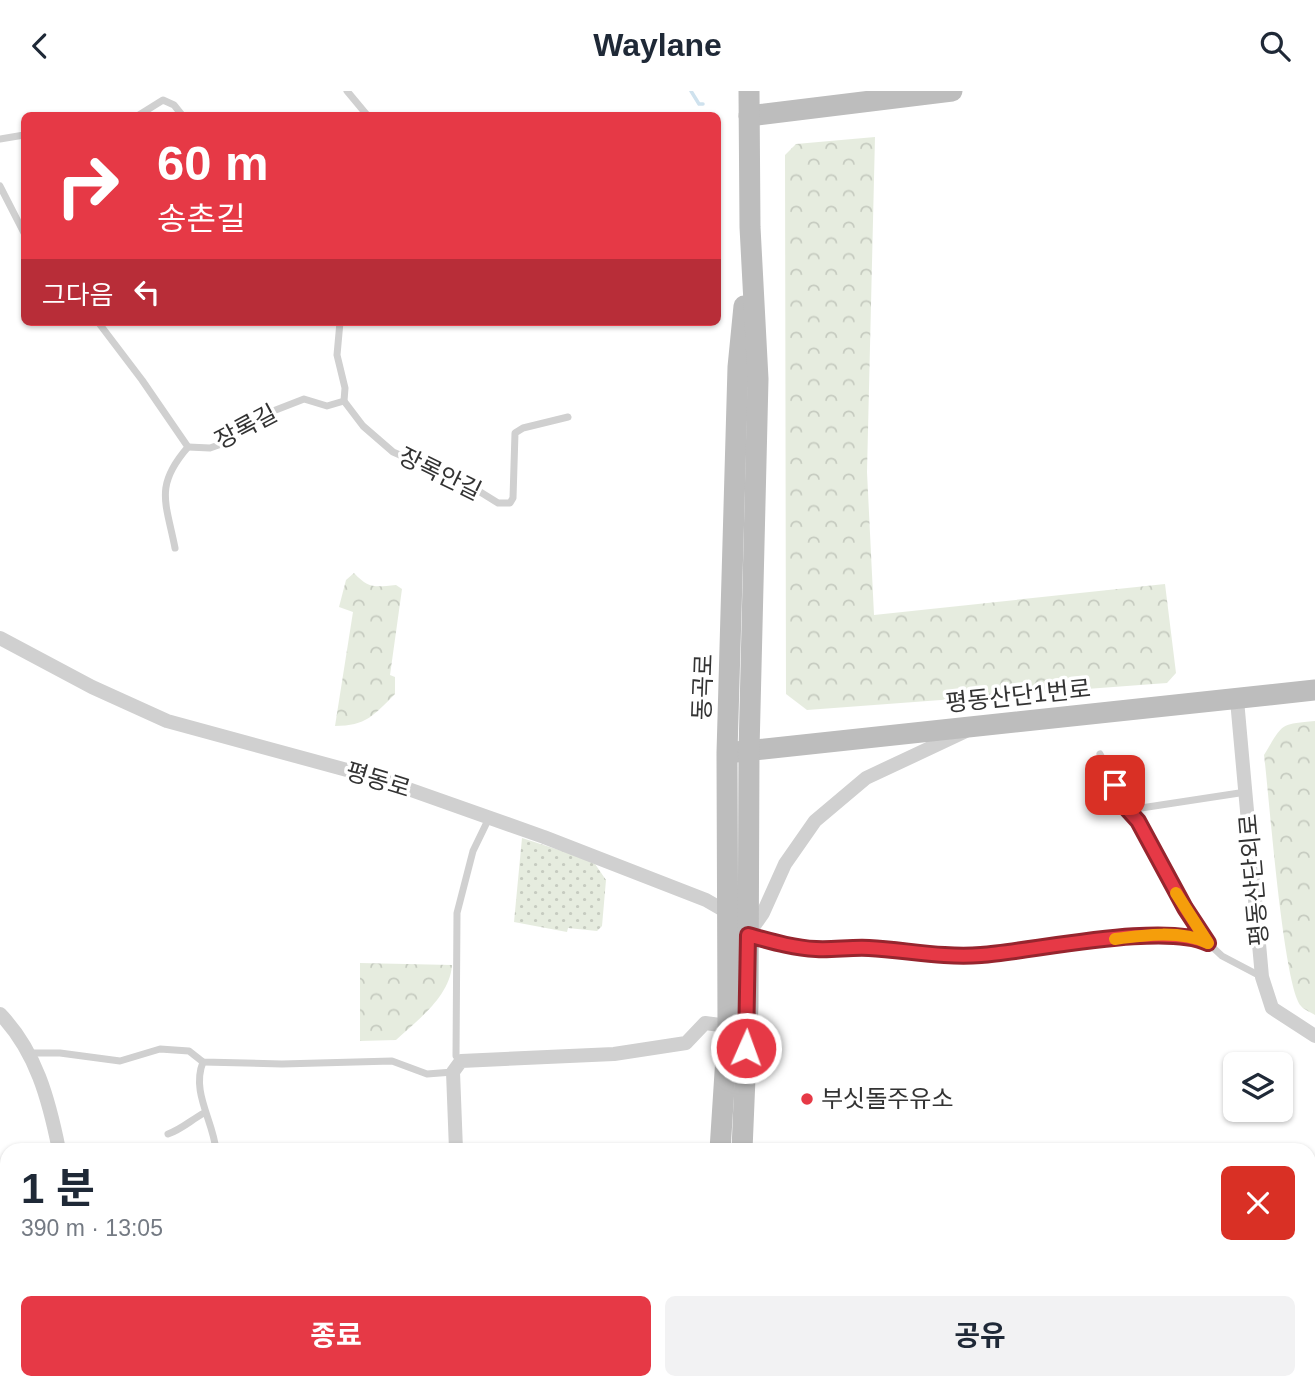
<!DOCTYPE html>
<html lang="ko">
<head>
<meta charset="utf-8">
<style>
  :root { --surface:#fff; --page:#f2f2f3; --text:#1f2937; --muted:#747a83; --accent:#e63946 }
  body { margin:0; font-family:Helvetica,"Noto Sans KR",sans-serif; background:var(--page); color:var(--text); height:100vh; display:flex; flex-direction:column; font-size:26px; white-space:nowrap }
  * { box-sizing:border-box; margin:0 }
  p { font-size:23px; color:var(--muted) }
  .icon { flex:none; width:38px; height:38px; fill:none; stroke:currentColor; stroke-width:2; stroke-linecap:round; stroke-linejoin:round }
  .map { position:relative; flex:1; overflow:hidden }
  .details { position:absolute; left:0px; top:1052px; width:1316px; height:247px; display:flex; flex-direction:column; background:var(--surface); border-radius:21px 21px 0 0; box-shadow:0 2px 5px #0004 }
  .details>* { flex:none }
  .banner { position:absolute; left:21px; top:21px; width:700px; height:214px; border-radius:10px; box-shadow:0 2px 5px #0004; background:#e63946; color:#fff; overflow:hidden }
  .controls { position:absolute; left:1223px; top:961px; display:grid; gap:14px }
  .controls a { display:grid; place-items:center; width:70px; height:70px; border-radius:10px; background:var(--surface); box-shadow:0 2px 5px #0004; font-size:35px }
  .pin { position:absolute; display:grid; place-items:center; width:60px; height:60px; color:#fff; margin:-30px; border-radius:14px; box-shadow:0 4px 10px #0006 }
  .me { position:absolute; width:77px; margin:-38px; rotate:2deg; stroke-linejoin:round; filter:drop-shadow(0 0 5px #0008) }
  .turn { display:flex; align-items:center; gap:24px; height:147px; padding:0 21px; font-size:32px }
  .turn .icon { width:91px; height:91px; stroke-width:2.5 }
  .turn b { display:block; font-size:49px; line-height:60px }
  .then { display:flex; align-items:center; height:66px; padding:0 21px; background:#0003; gap:14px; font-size:26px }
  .round { display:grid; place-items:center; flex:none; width:74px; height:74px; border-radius:10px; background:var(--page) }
  .headline { display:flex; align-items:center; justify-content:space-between; height:119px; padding:0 21px }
  h1 { font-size:42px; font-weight:700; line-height:52px }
  .primary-button { display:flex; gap:14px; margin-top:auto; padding:14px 21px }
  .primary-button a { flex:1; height:80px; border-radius:10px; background:var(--accent); color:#fff; font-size:28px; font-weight:700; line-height:80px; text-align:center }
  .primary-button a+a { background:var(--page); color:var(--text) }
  header { display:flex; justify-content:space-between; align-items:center; height:91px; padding:0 21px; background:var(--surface); font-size:32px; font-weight:700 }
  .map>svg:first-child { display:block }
  .forest { fill:url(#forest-crowns) }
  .park { fill:url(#park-dots) }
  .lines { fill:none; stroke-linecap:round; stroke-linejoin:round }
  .stream { stroke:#cfe2ee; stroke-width:3.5 }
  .lane { stroke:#d0d0d0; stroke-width:7 }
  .street { stroke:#d0d0d0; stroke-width:14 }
  .secondary { stroke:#bdbdbd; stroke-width:21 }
  .route-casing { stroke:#96252e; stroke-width:18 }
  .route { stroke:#e63946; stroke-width:12 }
  .slow { stroke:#f59e0b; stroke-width:12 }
  .poi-dot { fill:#e63946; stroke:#fff; stroke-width:2.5 }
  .labels { text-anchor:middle; stroke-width:7; stroke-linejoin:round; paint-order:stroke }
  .street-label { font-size:24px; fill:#333; stroke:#fff }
  .poi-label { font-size:24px; fill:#333; stroke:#fff; text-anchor:start }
</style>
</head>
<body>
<header><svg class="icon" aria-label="back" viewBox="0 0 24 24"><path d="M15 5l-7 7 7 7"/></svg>Waylane<svg class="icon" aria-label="search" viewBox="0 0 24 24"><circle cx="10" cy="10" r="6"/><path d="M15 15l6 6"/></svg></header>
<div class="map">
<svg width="1315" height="1297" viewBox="0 0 1315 1297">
  <defs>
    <pattern id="forest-crowns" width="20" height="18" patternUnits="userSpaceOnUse" patternTransform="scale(1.75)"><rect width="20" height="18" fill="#e6ecdf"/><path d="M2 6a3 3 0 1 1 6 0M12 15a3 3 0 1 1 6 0" fill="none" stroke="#c6cbc0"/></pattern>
    <pattern id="park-dots" width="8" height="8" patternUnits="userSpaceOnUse" patternTransform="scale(1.75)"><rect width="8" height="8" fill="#e6ecdf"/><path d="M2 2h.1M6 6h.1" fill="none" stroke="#c6cbc0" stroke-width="1.8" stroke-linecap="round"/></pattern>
  </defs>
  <rect width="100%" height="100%" fill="#fff"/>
  <g class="forest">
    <path d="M 875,46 L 867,381 L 874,524 L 1165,493 L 1176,582 L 1167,592 L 807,619 L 786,603 L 785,64 L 796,53 Z"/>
    <path d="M 354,482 C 369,498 375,496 396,494 L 402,498 L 390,584 L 395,586 L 395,603 C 374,624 366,635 335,635 L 353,521 L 339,516 L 346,489 Z"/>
    <path d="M 1315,630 L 1315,924 C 1311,921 1304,919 1301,915 C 1283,894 1269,703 1264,664 C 1283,633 1279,633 1315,630 Z"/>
    <path d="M 360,872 L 452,874 C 450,905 418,929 396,949 L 360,950 Z"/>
  </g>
  <path class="park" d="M 522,747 L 593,770 L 606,789 L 602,835 L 597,840 L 568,837 L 567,841 L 514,831 Z"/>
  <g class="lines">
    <path class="stream" d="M 691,0 L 699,13 L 703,13"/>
    <g class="lane">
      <path d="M 347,0 L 367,24"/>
      <path d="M 139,24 L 163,9 L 174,14 L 182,24"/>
      <path d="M 0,48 L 24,44"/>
      <path d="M 0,95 L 24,142"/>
      <path d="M 98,231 L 142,289 L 188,356 C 154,395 166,411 175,457"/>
      <path d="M 340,231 L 337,264 L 345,297 L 344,310 L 363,335 L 393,361 L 469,394 L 498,412 L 510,412 L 513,407 L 515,342 L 523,337 L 568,326"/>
      <path d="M 188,356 L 210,357 L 230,350 L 268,322 L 304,308 L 327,315 L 344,310"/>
      <path d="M 1100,663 L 1128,719"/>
      <path d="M 753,845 L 814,858 L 869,857 L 942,865 L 1009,861 L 1121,847 L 1195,846 L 1208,852 L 1222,865 L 1262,886"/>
      <path d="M 1207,851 L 1185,817 L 1138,730 L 1128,719 L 1246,701"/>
      <path d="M 29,962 L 60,962 L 120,970 L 160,958 L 189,960 L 203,971 L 282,973 L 392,970 L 427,983 L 453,981"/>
      <path d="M 461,970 L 456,965 L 457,822 L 473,760 L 489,727"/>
      <path d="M 203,971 C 191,1001 213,1029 216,1059"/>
      <path d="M 168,1043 C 182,1038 191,1029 204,1022"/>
      <path d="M 1309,1177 L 1315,1164"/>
      <path d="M 286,1292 L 287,1297"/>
      <path d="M 255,1297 L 255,1292"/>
    </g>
    <g class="street">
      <path d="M 0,547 L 92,596 L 167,630 L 380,688 L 544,746 L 706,809 L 732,824"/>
      <path d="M 1237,609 L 1262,886 L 1272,917 L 1315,945"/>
      <path d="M 749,842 L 763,822 L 785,773 L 815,730 L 866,687 L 964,641"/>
      <path d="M 0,923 C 36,960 49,1009 59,1059"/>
      <path d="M 456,1059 L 453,981 L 461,970 L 614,963 L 686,952 L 705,932 L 728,935"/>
      <path d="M 104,1292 L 105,1297"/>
    </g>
    <g class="secondary">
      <path d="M 749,25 L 952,0"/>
      <path d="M 736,661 L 1315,599"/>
      <path d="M 720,1059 L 728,935 L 727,662 L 738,276 L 744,215"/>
      <path d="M 742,1059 L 748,915 L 749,660 L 758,288 L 750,136 L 749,0"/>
      <path d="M 689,1297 L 690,1292"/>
      <path d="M 712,1297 L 713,1292"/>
    </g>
  </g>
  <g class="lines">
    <defs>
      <path id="route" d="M 746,957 L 748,844 C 770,850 793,857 816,858 C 833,859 851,856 869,857 C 906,859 943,867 981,864 C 1035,860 1163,831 1208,852 L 1185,817 L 1138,730 L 1128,719 L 1115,694"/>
    </defs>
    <use href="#route" class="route-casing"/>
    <use href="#route" class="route"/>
    <path class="slow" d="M 1115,848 C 1144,844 1181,839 1208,852 L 1176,802"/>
  </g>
  <circle class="poi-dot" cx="807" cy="1008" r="7"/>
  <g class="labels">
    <g class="street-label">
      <text transform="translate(246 336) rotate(-28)" y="8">장록길</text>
      <text transform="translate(440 383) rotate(26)" y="8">장록안길</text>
      <text transform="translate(703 596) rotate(-88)" y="8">동곡로</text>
      <text transform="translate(1018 605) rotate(-6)" y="8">평동산단1번로</text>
      <text transform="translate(378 689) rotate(17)" y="8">평동로</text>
      <text transform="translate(1254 789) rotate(-95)" y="8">평동산단외로</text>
    </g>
    <g class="poi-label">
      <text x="821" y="1016">부싯돌주유소</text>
    </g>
  </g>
</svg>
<div class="controls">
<a><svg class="icon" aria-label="layers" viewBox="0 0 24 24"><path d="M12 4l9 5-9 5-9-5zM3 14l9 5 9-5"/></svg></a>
</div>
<div class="pin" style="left:1115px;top:694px;background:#d93025"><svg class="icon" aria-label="arrive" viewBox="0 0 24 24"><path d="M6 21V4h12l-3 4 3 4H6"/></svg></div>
<svg class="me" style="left:746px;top:957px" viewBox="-20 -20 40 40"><circle r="17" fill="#e63946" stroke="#fff" stroke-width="3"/><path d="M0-11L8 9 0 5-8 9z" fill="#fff"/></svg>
<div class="banner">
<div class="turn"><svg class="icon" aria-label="right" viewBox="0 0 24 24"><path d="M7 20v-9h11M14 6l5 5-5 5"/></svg><div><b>60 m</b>송촌길</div></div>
<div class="then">그다음<svg class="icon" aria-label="left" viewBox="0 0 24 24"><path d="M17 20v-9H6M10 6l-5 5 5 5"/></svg></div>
</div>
<section class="details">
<div class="headline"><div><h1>1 분</h1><p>390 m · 13:05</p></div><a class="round" style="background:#d93025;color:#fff"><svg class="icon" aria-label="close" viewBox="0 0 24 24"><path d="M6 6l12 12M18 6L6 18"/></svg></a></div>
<div class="primary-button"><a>종료</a><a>공유</a></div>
</section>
</div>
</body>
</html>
